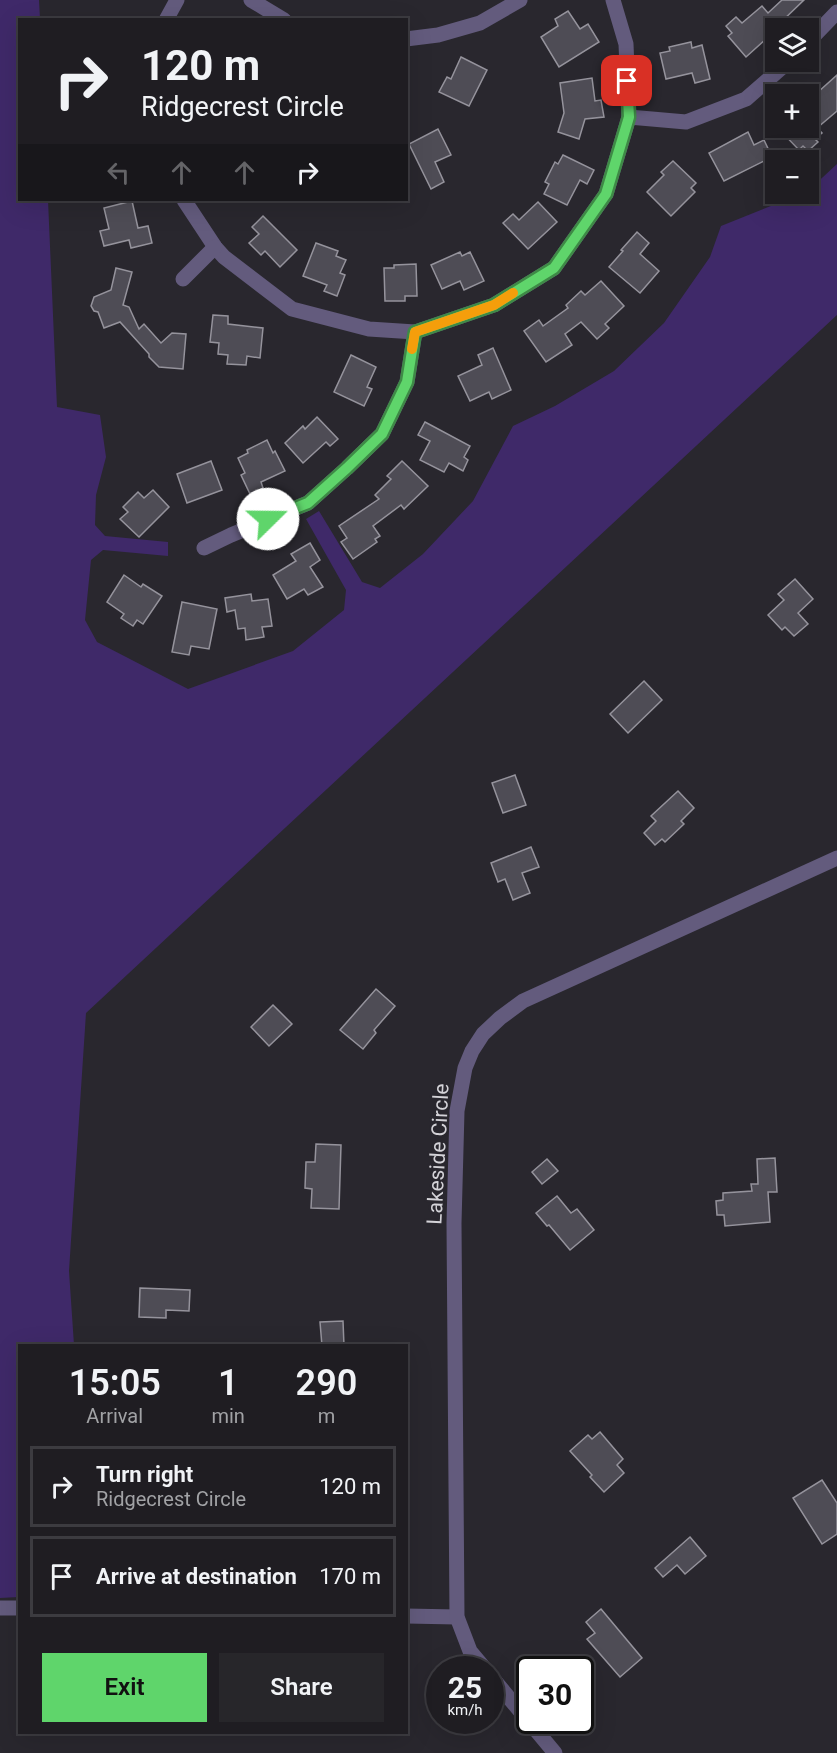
<!DOCTYPE html>
<html lang="en">
<head>
<meta charset="utf-8">
<style>
  :root { --surface:#1f1d22; --page:#27262a; --text:#f1f3f6; --muted:#a1a2a5; --line:#3c3b40; --accent:#5fd56b }
  body { margin:0; font-family:Roboto,sans-serif; background:var(--page); color:var(--text); height:100vh; display:flex; flex-direction:column; font-size:22px; white-space:nowrap }
  * { box-sizing:border-box; margin:0 }
  p { font-size:20px; color:var(--muted) }
  .icon { flex:none; width:33px; height:33px; fill:none; stroke:currentColor; stroke-width:2; stroke-linecap:round; stroke-linejoin:round }
  .map { position:relative; flex:1; overflow:hidden }
  .panel { position:absolute; left:18px; top:1344px; width:390px; height:390px; display:flex; flex-direction:column; background:var(--surface); border-radius:0px; box-shadow:0 6px 24px #0002,0 0 0 2px var(--line) }
  .panel>* { flex:none }
  .guide { position:absolute; left:18px; top:18px; width:390px; height:183px; border-radius:0px; box-shadow:0 6px 24px #0002,0 0 0 2px var(--line); background:#1f1d22; color:var(--text); overflow:hidden }
  .tools { position:absolute; left:765px; top:18px; display:grid; gap:12px }
  .tools a { display:grid; place-items:center; width:54px; height:54px; border-radius:0px; background:var(--surface); box-shadow:0 6px 24px #0002,0 0 0 2px var(--line); font-size:30px }
  .speed { position:absolute; left:426px; top:1656px; display:flex; gap:12px; font-size:30px; font-weight:700; text-align:center }
  .speed>* { display:grid; place-content:center; width:78px; height:78px; border-radius:50%; background:var(--surface); box-shadow:0 6px 24px #0002,0 0 0 2px var(--line); line-height:1 }
  .speed small { font-size:15px; font-weight:400 }
  .speed .limit { border:3px solid #111; border-radius:9px; background:#fff; color:#111 }
  .pin { position:absolute; display:grid; place-items:center; width:51px; height:51px; color:#fff; margin:-26px; border-radius:12px; box-shadow:0 3px 9px #0006 }
  .me { position:absolute; width:66px; margin:-33px; rotate:68deg; stroke-linejoin:round; filter:drop-shadow(0 0 4px #0008) }
  .turn { display:flex; align-items:center; gap:21px; height:126px; padding:0 24px; font-size:27px }
  .turn .icon { width:78px; height:78px; stroke-width:2.5 }
  .turn b { display:block; font-size:42px; line-height:51px }
  .lanes { display:flex; align-items:center; height:57px; padding:0 24px; background:#0003; justify-content:center; gap:30px; direction:ltr }
  .lanes .off { opacity:.35 }
  .eta { display:flex; justify-content:space-evenly; align-items:center; height:102px; text-align:center }
  .eta b { font-size:36px; font-weight:600; line-height:42px }
  .button { display:flex; gap:12px; margin-top:auto; padding:12px 24px }
  .button a { flex:1; height:69px; border-radius:0px; background:var(--accent); color:#111; font-size:24px; font-weight:600; line-height:69px; text-align:center }
  .button a+a { background:var(--page); color:var(--text) }
  ul { padding:0; list-style:none }
  li { display:flex; align-items:center; gap:18px; height:81px; margin:0 12px 9px; padding:0 12px; border:3px solid var(--line); border-radius:0px }
  li div { flex:1 }
  li b { display:block; font-size:22px }
  li em { font-style:normal }
  .map>svg:first-child { display:block }
  .green { fill:#3f2969 }
  .building { fill:#4e4c55; stroke:#95939c; stroke-width:1.5 }
  .lines { fill:none; stroke-linecap:round; stroke-linejoin:round }
  .minor { stroke:#635b7d; stroke-width:15 }
  .route-casing { stroke:#3e8a46; stroke-width:15 }
  .route { stroke:#5fd56b; stroke-width:10 }
  .slow { stroke:#f59e0b; stroke-width:10 }
  .labels { text-anchor:middle; stroke-width:4.5; stroke-linejoin:round; paint-order:stroke }
  .street-label { font-size:21px; fill:#d4d3d8; stroke:#29272e }
</style>
</head>
<body>
<div class="map">
<svg width="837" height="1753" viewBox="0 0 837 1753">
  <rect width="100%" height="100%" fill="#29272e"/>
  <path class="green" d="M 0,0 L 39,0 L 40,19 L 20,20 L 20,200 L 48,200 L 57,407 L 100,415 L 106,457 L 96,495 L 95,525 L 105,536 L 168,542 L 168,556 L 103,550 L 91,560 L 85,620 L 97,642 L 188,689 L 293,651 L 344,610 L 346,590 L 306,519 L 319,511 L 362,582 L 380,588 L 423,554 L 473,501 L 513,426 L 555,406 L 614,371 L 664,323 L 710,257 L 721,226 L 801,194 L 808,194 L 809,190 L 837,164 L 837,315 L 86,1013 L 69,1271 L 74,1345 L 20,1346 L 19,1597 L 0,1598 Z"/>
  <g class="building">
    <path d="M 782,0 L 804,0 L 778,25 L 780,27 L 776,28 L 775,31 L 746,57 L 728,36 L 732,33 L 726,26 L 736,17 L 742,23 L 762,6 L 768,13 Z"/>
    <path d="M 568,11 L 580,29 L 588,24 L 599,42 L 559,67 L 541,37 L 558,26 L 555,19 Z"/>
    <path d="M 691,42 L 692,48 L 702,45 L 710,79 L 695,83 L 692,73 L 666,79 L 660,53 L 670,51 L 669,47 Z"/>
    <path d="M 461,57 L 487,70 L 469,106 L 439,92 L 447,77 L 451,79 Z"/>
    <path d="M 837,75 L 837,111 L 817,128 L 822,133 L 815,139 L 818,142 L 808,151 L 803,146 L 799,150 L 778,128 L 808,128 L 808,101 Z"/>
    <path d="M 592,78 L 595,101 L 601,100 L 604,117 L 585,119 L 579,139 L 558,132 L 564,113 L 560,83 Z"/>
    <path d="M 438,129 L 451,155 L 435,162 L 444,182 L 431,189 L 409,144 Z"/>
    <path d="M 748,132 L 754,145 L 764,140 L 772,157 L 724,181 L 709,153 Z"/>
    <path d="M 563,155 L 594,170 L 587,184 L 580,180 L 567,205 L 544,194 L 549,184 L 545,182 L 555,162 L 558,164 Z"/>
    <path d="M 673,161 L 696,183 L 691,188 L 695,192 L 671,216 L 647,192 L 664,175 L 661,172 Z"/>
    <path d="M 132,201 L 138,228 L 148,226 L 152,243 L 131,248 L 129,240 L 104,246 L 100,231 L 109,229 L 104,208 Z"/>
    <path d="M 538,202 L 557,222 L 528,249 L 503,223 L 513,214 L 519,220 Z"/>
    <path d="M 263,216 L 297,250 L 280,267 L 265,251 L 261,255 L 249,243 L 259,234 L 252,227 Z"/>
    <path d="M 637,232 L 649,243 L 640,254 L 659,271 L 640,293 L 609,267 L 623,251 L 621,250 Z"/>
    <path d="M 316,243 L 338,251 L 336,256 L 346,260 L 340,273 L 345,275 L 337,296 L 324,291 L 327,285 L 303,276 Z"/>
    <path d="M 460,252 L 462,256 L 470,252 L 484,281 L 464,290 L 460,281 L 442,289 L 431,265 Z"/>
    <path d="M 416,264 L 417,296 L 405,296 L 405,301 L 385,301 L 384,268 L 394,268 L 394,265 Z"/>
    <path d="M 116,268 L 132,272 L 123,305 L 129,307 L 139,329 L 144,324 L 161,343 L 172,333 L 186,334 L 183,369 L 159,367 L 149,357 L 149,354 L 120,322 L 104,328 L 98,312 L 94,311 L 91,306 L 94,297 L 111,290 Z"/>
    <path d="M 601,281 L 624,306 L 605,324 L 609,328 L 597,339 L 581,322 L 565,334 L 572,345 L 546,362 L 524,331 L 539,320 L 543,326 L 568,308 L 566,305 L 581,291 L 585,295 Z"/>
    <path d="M 213,315 L 228,316 L 228,324 L 263,328 L 260,358 L 247,356 L 246,365 L 227,364 L 228,355 L 218,354 L 219,343 L 210,342 Z"/>
    <path d="M 493,348 L 511,390 L 492,399 L 489,392 L 470,401 L 458,376 L 482,365 L 478,355 Z"/>
    <path d="M 351,355 L 376,367 L 367,387 L 372,389 L 364,406 L 334,392 Z"/>
    <path d="M 317,417 L 338,439 L 330,446 L 326,442 L 303,463 L 285,443 L 303,426 L 305,429 Z"/>
    <path d="M 425,422 L 470,446 L 464,457 L 468,460 L 463,471 L 449,463 L 444,472 L 420,460 L 430,441 L 418,435 Z"/>
    <path d="M 267,440 L 273,453 L 275,451 L 285,471 L 261,482 L 263,488 L 250,494 L 241,475 L 245,473 L 238,458 L 248,453 L 247,450 Z"/>
    <path d="M 211,461 L 222,490 L 187,503 L 177,474 Z"/>
    <path d="M 402,461 L 428,486 L 404,509 L 401,505 L 373,526 L 380,536 L 375,539 L 377,542 L 353,559 L 341,542 L 347,538 L 339,526 L 379,499 L 375,495 L 391,479 L 387,476 Z"/>
    <path d="M 153,490 L 169,507 L 139,537 L 120,519 L 128,512 L 123,507 L 138,492 L 144,498 Z"/>
    <path d="M 310,543 L 320,560 L 310,567 L 323,587 L 308,595 L 304,589 L 287,599 L 273,575 L 296,561 L 291,554 Z"/>
    <path d="M 124,575 L 141,587 L 143,584 L 162,596 L 143,624 L 137,620 L 133,626 L 121,618 L 124,614 L 107,602 Z"/>
    <path d="M 795,579 L 813,599 L 798,613 L 808,624 L 794,636 L 785,627 L 782,630 L 768,615 L 784,600 L 778,594 Z"/>
    <path d="M 251,594 L 252,601 L 268,599 L 272,626 L 262,627 L 264,637 L 246,640 L 245,628 L 238,629 L 235,610 L 227,612 L 225,598 Z"/>
    <path d="M 182,602 L 217,609 L 209,649 L 191,646 L 189,655 L 172,652 Z"/>
    <path d="M 644,681 L 662,700 L 628,733 L 610,714 Z"/>
    <path d="M 515,775 L 526,805 L 503,813 L 492,783 Z"/>
    <path d="M 678,791 L 694,808 L 681,821 L 684,824 L 665,842 L 662,839 L 655,845 L 644,833 L 656,821 L 651,816 Z"/>
    <path d="M 531,847 L 539,867 L 522,873 L 530,893 L 513,900 L 505,879 L 498,882 L 491,863 Z"/>
    <path d="M 376,989 L 395,1006 L 374,1030 L 376,1033 L 363,1049 L 340,1030 Z"/>
    <path d="M 273,1005 L 292,1024 L 269,1046 L 251,1027 Z"/>
    <path d="M 316,1144 L 341,1145 L 339,1209 L 311,1208 L 312,1189 L 305,1188 L 306,1162 L 315,1162 Z"/>
    <path d="M 775,1158 L 777,1192 L 768,1192 L 770,1222 L 725,1226 L 724,1215 L 717,1215 L 716,1201 L 723,1200 L 723,1193 L 752,1191 L 751,1184 L 758,1184 L 757,1159 Z"/>
    <path d="M 547,1159 L 558,1171 L 542,1184 L 532,1172 Z"/>
    <path d="M 557,1196 L 571,1213 L 577,1209 L 594,1230 L 570,1250 L 549,1225 L 547,1226 L 536,1213 Z"/>
    <path d="M 140,1288 L 190,1290 L 189,1311 L 166,1310 L 166,1318 L 139,1317 Z"/>
    <path d="M 343,1321 L 344,1346 L 322,1346 L 320,1322 Z"/>
    <path d="M 600,1432 L 623,1459 L 617,1465 L 624,1473 L 604,1492 L 590,1477 L 592,1475 L 570,1451 L 588,1435 L 592,1439 Z"/>
    <path d="M 822,1480 L 837,1503 L 837,1534 L 822,1544 L 793,1498 Z"/>
    <path d="M 690,1537 L 706,1556 L 685,1574 L 677,1565 L 663,1577 L 655,1568 Z"/>
    <path d="M 601,1609 L 642,1658 L 620,1677 L 587,1639 L 595,1633 L 586,1622 Z"/>
  </g>
  <g class="lines">
    <g class="minor">
      <path d="M 251,0 L 284,20"/>
      <path d="M 166,20 L 177,0"/>
      <path d="M 406,39 L 438,35 L 480,23 L 520,0"/>
      <path d="M 808,42 L 837,12"/>
      <path d="M 629,117 L 686,122 L 746,99 L 788,62"/>
      <path d="M 184,200 L 215,247 L 224,257 L 292,309 L 369,329 L 415,332 L 494,305 L 554,268 L 606,194 L 629,117 L 626,44 L 613,0"/>
      <path d="M 183,279 L 215,247"/>
      <path d="M 204,548 L 231,535 L 308,503 L 347,468 L 382,434 L 407,382 L 415,332"/>
      <path d="M 0,1608 L 20,1608"/>
      <path d="M 406,1616 L 457,1617"/>
      <path d="M 486,1670 L 470,1651 L 457,1617 L 454,1223 L 457,1111 L 465,1068 L 472,1051 L 483,1034 L 500,1018 L 523,1001 L 837,858"/>
      <path d="M 490,1675 L 555,1753"/>
    </g>
  </g>
  <g class="lines">
    <defs>
      <path id="route" d="M 268,519 L 308,503 L 347,468 L 382,434 L 407,382 L 415,332 L 494,305 L 554,268 L 606,194 L 629,117 L 627,81"/>
    </defs>
    <use href="#route" class="route-casing"/>
    <use href="#route" class="route"/>
    <path class="slow" d="M 412,349 L 415,332 L 494,305 L 513,293"/>
  </g>
  <g class="labels">
    <g class="street-label">
      <text transform="translate(438 1154) rotate(-87)" y="7">Lakeside Circle</text>
    </g>
  </g>
</svg>
<div class="tools">
<a><svg class="icon" aria-label="layers" viewBox="0 0 24 24"><path d="M12 4l9 5-9 5-9-5zM3 14l9 5 9-5"/></svg></a>
<a>+</a>
<a>−</a>
</div>
<div class="speed"><div>25<small>km/h</small></div><div class="limit">30</div></div>
<div class="pin" style="left:627px;top:81px;background:#d93025"><svg class="icon" aria-label="arrive" viewBox="0 0 24 24"><path d="M6 21V4h12l-3 4 3 4H6"/></svg></div>
<svg class="me" style="left:268px;top:519px" viewBox="-20 -20 40 40"><circle r="19" fill="#fff"/><path d="M0-13L10 11 0 6-10 11z" fill="#5fd56b"/></svg>
<div class="guide">
<div class="turn"><svg class="icon" aria-label="right" viewBox="0 0 24 24"><path d="M7 20v-9h11M14 6l5 5-5 5"/></svg><div><b>120 m</b>Ridgecrest Circle</div></div>
<div class="lanes"><svg class="icon off" aria-label="left" viewBox="0 0 24 24"><path d="M17 20v-9H6M10 6l-5 5 5 5"/></svg><svg class="icon off" aria-label="ahead" viewBox="0 0 24 24"><path d="M12 20V5M6 11l6-6 6 6"/></svg><svg class="icon off" aria-label="ahead" viewBox="0 0 24 24"><path d="M12 20V5M6 11l6-6 6 6"/></svg><svg class="icon" aria-label="right" viewBox="0 0 24 24"><path d="M7 20v-9h11M14 6l5 5-5 5"/></svg></div>
</div>
<section class="panel">
<div class="eta">
<div><b>15:05</b><p>Arrival</p></div>
<div><b>1</b><p>min</p></div>
<div><b>290</b><p>m</p></div>
</div>
<ul>
<li><svg class="icon" aria-label="right" viewBox="0 0 24 24"><path d="M7 20v-9h11M14 6l5 5-5 5"/></svg><div><b>Turn right</b><p>Ridgecrest Circle</p></div><em>120 m</em></li>
<li><svg class="icon" aria-label="arrive" viewBox="0 0 24 24"><path d="M6 21V4h12l-3 4 3 4H6"/></svg><div><b>Arrive at destination</b></div><em>170 m</em></li>
</ul>
<div class="button"><a>Exit</a><a>Share</a></div>
</section>
</div>
</body>
</html>
